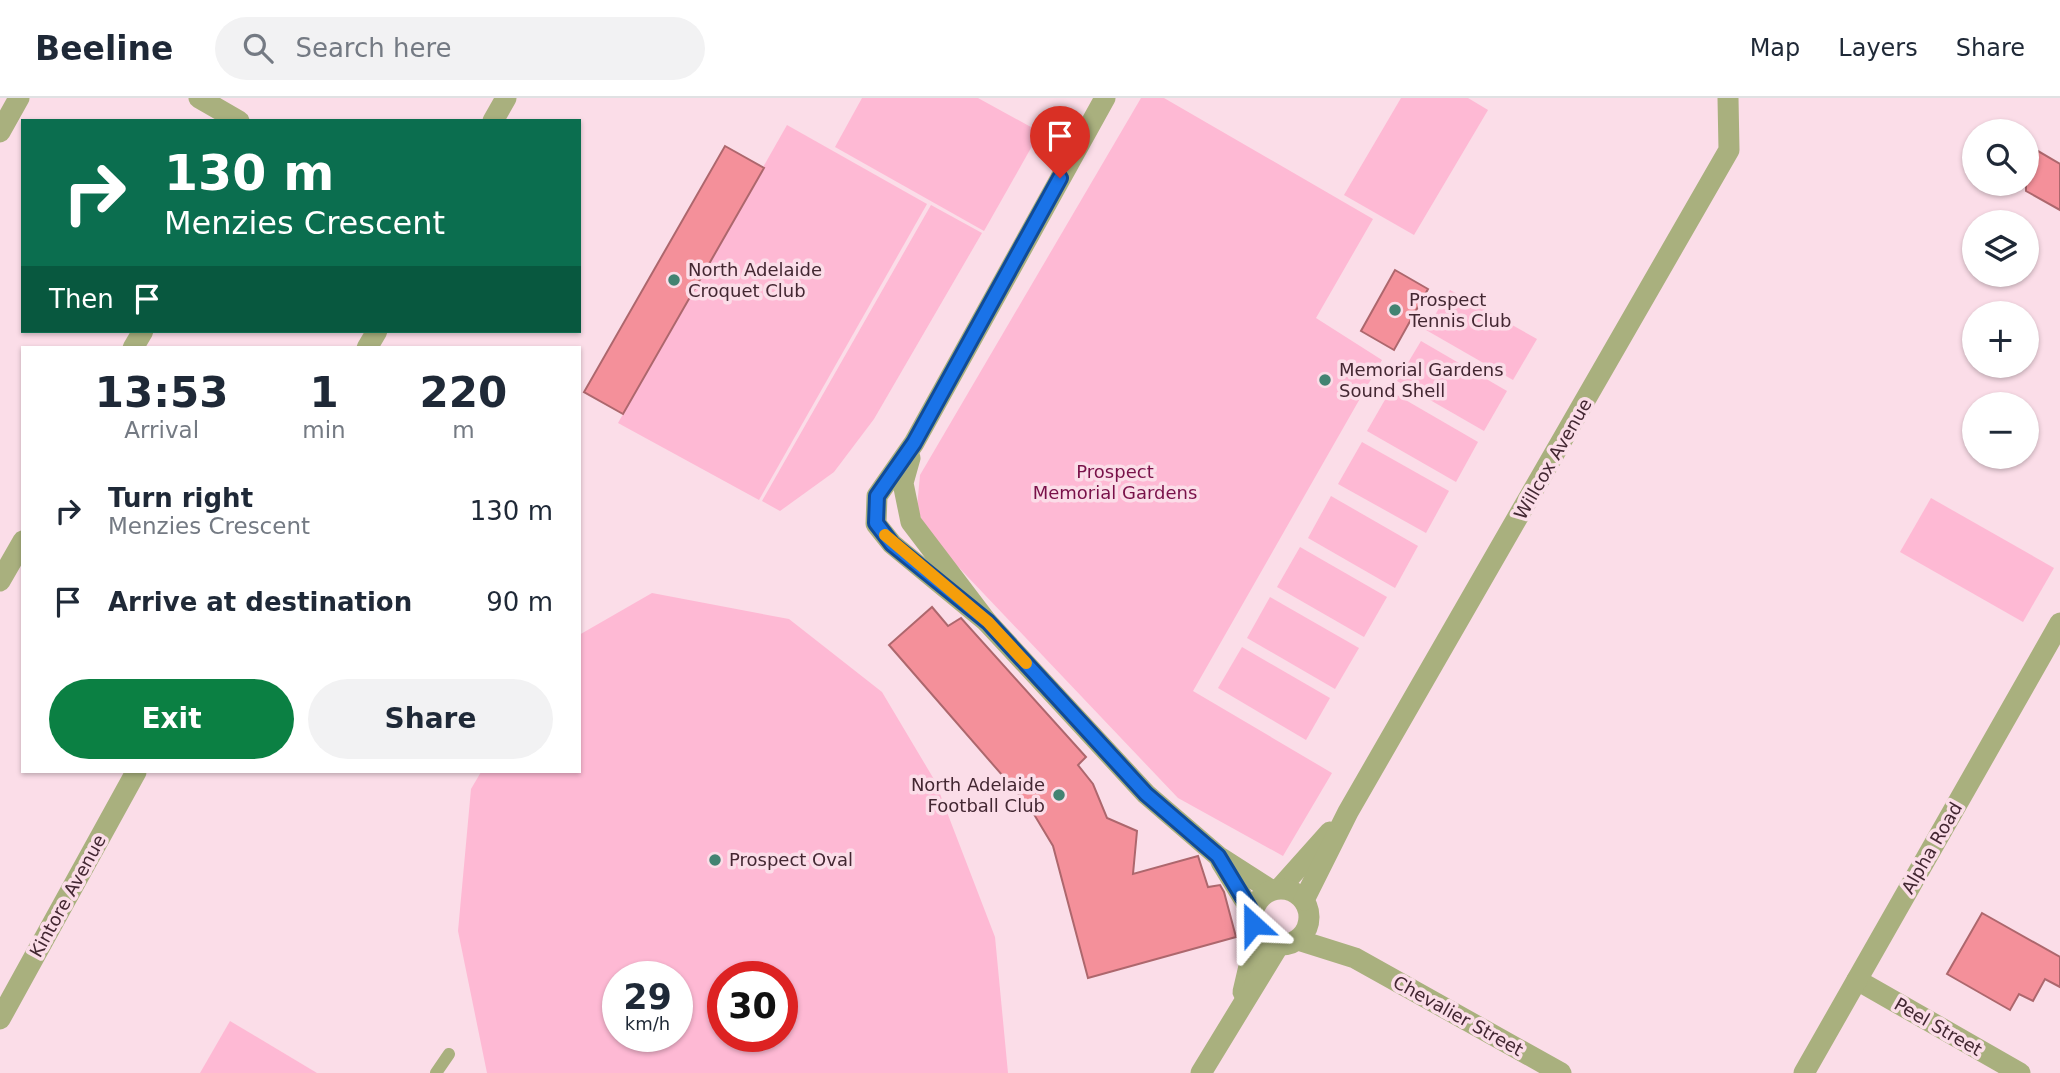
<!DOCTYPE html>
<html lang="en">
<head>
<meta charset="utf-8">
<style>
  :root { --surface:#fff; --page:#f2f2f3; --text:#1f2937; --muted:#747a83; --line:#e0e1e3; --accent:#0b8043 }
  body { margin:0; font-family:"DejaVu Sans",sans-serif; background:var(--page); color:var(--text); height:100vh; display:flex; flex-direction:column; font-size:26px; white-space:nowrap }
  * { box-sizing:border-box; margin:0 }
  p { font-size:23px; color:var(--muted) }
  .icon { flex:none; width:38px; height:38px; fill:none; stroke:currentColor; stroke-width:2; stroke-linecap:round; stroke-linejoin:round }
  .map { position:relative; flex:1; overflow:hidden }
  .sheet { position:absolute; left:21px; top:248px; width:560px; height:427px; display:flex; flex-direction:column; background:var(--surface); border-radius:0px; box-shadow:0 2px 5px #0004 }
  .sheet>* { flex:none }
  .guide { position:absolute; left:21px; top:21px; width:560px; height:214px; border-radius:0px; box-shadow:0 2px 5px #0004; background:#0b6e4f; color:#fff; overflow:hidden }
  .tools { position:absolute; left:1962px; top:21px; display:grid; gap:14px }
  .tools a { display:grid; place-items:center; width:77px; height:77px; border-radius:50%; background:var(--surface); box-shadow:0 2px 5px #0004; font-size:35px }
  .speed { position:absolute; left:602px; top:863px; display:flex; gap:14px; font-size:35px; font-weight:700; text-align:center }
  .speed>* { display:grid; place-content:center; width:91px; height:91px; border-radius:50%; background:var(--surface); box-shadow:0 2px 5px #0004; line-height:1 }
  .speed small { font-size:18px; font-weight:400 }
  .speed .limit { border:10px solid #d22; background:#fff; color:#111 }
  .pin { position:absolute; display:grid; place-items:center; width:60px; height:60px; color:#fff; margin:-72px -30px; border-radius:50% 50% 50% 0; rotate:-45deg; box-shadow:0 0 7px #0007 }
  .pin .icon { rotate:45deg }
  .me { position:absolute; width:77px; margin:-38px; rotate:336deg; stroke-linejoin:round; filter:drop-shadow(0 0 5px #0008) }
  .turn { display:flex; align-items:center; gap:24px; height:147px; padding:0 28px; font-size:32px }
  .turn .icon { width:91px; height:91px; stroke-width:2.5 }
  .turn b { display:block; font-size:49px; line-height:60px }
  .then { display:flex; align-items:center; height:66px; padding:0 28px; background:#0003; gap:14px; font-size:26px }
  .eta { display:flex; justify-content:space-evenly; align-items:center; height:119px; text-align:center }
  .eta b { font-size:42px; font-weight:700; line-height:49px }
  .cta { display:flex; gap:14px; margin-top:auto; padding:14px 28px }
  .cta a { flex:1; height:80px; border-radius:42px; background:var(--accent); color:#fff; font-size:28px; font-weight:700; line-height:80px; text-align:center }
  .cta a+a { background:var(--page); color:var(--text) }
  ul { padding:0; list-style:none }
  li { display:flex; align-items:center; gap:21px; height:91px; padding:0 28px }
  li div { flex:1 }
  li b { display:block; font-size:26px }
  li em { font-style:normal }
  header { display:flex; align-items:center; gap:42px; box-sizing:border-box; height:98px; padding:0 35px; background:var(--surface); border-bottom:2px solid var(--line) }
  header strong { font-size:33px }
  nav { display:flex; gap:38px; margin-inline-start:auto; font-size:24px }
  .search { width:490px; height:63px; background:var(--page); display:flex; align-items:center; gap:18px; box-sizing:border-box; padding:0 24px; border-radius:38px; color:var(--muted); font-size:26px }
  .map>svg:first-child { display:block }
  .green { fill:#feb9d4; fill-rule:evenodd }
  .building { fill:#f4909a; stroke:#ad676d; stroke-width:2 }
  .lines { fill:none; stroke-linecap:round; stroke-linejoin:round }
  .service { stroke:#a9b07e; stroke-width:12 }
  .minor { stroke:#a9b07e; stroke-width:21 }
  .route-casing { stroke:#114b97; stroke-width:18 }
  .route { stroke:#1a73e8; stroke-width:12 }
  .slow { stroke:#f59e0b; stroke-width:12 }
  .poi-dot { fill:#438372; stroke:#fbdde8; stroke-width:2.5 }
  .labels { text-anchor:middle; stroke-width:7; stroke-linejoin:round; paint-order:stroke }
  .poi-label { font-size:18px; fill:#432732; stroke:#fbdde8; text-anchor:start }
  .street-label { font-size:18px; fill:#432732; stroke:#fbdde8 }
  .park-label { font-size:18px; fill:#791149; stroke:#fbdde8 }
</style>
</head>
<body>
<header>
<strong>Beeline</strong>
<div class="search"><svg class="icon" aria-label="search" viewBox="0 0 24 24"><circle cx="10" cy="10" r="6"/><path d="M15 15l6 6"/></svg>Search here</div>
<nav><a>Map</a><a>Layers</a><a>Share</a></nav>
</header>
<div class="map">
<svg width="2060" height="975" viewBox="0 0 2060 975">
  <rect width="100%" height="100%" fill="#fbdde8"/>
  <g class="green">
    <path d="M 862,0 L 978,0 L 1040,34 L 984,133 L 835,49 Z"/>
    <path d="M 1141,0 L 1164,0 L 1373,121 L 1316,220 L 1382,262 L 1193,593 L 1332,675 L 1283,758 L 1178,700 L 927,436 L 917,409 L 920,377 Z"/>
    <path d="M 1401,0 L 1468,0 L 1488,12 L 1414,137 L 1344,97 Z"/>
    <path d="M 787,27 L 927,106 L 759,402 L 618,325 Z"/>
    <path d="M 931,107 L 982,135 L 874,321 L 834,374 L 780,413 L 762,403 Z"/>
    <path d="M 1450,192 L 1537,241 L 1513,282 L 1426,232 Z"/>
    <path d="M 1421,243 L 1507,293 L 1484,333 L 1397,283 Z"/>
    <path d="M 1390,293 L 1478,344 L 1456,384 L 1367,333 Z"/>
    <path d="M 1362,344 L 1449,393 L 1426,435 L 1338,386 Z"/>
    <path d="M 1331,398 L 1418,448 L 1395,490 L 1308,440 Z"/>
    <path d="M 1931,400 L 2054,470 L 2023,524 L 1900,454 Z"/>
    <path d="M 1300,449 L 1387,499 L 1364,539 L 1277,489 Z"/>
    <path d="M 652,495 L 789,521 L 882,594 L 935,683 L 995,839 L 1008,975 L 487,975 L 458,833 L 471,691 L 481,674 L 579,674 L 579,537 ZM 618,878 L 677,878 L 677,938 L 618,938 ZM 723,878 L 782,878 L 782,938 L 723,938 Z"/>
    <path d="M 1270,499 L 1359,550 L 1335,591 L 1247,540 Z"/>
    <path d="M 1242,549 L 1330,600 L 1306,642 L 1218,590 Z"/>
    <path d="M 230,923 L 317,975 L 200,975 Z"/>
  </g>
  <g class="building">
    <path d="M 2026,46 L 2060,66 L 2060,112 L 2026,93 Z"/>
    <path d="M 725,48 L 764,70 L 623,316 L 584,294 Z"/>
    <path d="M 1395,172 L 1428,191 L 1394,252 L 1361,233 Z"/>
    <path d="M 932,509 L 948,528 L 961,520 L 1086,659 L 1078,667 L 1093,686 L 1107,720 L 1137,733 L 1133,776 L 1198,758 L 1208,789 L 1220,787 L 1224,794 L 1236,839 L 1088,880 L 1053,748 L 1029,708 L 889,547 Z"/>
    <path d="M 1982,815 L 2060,859 L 2060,889 L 2045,881 L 2033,903 L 2019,896 L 2010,912 L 1947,876 Z"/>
  </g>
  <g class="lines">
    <path class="service" d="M 436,975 L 449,956"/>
    <g class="minor">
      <path d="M 199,0 L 239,23"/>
      <path d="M 493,23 L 506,0"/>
      <path d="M 0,34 L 19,0"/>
      <path d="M 133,250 L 143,233"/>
      <path d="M 367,250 L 377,233"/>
      <path d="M 910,360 L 903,385 L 911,424 L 987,524 L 1146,696 L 1218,758 L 1271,792"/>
      <path d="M 0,483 L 23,443"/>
      <path d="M 987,524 L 892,446 L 876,426 L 877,398 L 914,345 L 1105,0"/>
      <path d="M 1221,764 L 1253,816"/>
      <path d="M 1280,790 L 1330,734"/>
      <circle cx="1281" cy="819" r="28"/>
      <path d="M 1304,802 L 1348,714 L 1729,52 L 1728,0"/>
      <path d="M 1298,842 L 1355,860 L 1561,975"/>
      <path d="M 1857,882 L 2020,975"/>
      <path d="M 1243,894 L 1257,834"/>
      <path d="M 0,921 L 136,674"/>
      <path d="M 1201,975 L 1279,847"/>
      <path d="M 1804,975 L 2060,525"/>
    </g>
  </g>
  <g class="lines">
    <defs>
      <path id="route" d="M 1060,80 L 914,345 L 877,398 L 876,425 L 892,446 L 988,524 L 1146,696 L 1218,758 L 1253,816 L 1253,826"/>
    </defs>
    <use href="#route" class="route-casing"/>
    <use href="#route" class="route"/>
    <path class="slow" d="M 885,437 L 988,524 L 1026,565"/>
  </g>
  <g class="poi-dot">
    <circle cx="674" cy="182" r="7"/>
    <circle cx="1395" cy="212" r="7"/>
    <circle cx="1325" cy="282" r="7"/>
    <circle cx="1059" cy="697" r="7"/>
    <circle cx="715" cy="762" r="7"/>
  </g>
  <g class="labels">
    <g class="poi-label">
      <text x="688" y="178">North Adelaide<tspan x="688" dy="21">Croquet Club</tspan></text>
      <text x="1409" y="208">Prospect<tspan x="1409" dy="21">Tennis Club</tspan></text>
      <text x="1339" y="278">Memorial Gardens<tspan x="1339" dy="21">Sound Shell</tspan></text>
      <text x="1045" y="693" text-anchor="end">North Adelaide<tspan x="1045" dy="21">Football Club</tspan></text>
      <text x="729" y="768">Prospect Oval</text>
    </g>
    <g class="street-label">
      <text transform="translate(1553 361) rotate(-60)" y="6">Willcox Avenue</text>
      <text transform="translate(1932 750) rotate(-60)" y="6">Alpha Road</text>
      <text transform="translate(68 798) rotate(-61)" y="6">Kintore Avenue</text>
      <text transform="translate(1458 918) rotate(29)" y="6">Chevalier Street</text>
      <text transform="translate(1938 929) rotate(30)" y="6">Peel Street</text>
    </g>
    <g class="park-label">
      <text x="1115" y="380">Prospect<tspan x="1115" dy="21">Memorial Gardens</tspan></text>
    </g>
  </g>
</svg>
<div class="tools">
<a><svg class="icon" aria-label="search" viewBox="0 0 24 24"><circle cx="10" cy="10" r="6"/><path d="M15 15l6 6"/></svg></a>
<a><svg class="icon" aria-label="layers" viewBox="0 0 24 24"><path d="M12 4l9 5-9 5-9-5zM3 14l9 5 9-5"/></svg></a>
<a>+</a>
<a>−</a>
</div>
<div class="speed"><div>29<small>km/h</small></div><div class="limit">30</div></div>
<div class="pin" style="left:1060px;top:80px;background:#d93025"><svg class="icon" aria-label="arrive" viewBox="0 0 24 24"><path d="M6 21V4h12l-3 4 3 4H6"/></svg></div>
<svg class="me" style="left:1253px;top:826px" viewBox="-20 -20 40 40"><path d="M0-17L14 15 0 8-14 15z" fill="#1a73e8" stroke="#fff" stroke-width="4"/></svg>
<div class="guide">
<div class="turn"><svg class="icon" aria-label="right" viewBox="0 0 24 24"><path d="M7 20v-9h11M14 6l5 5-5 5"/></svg><div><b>130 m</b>Menzies Crescent</div></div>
<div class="then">Then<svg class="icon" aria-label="arrive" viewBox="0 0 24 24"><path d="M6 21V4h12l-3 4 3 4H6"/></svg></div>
</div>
<section class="sheet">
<div class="eta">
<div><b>13:53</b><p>Arrival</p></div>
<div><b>1</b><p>min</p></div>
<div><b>220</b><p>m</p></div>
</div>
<ul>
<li><svg class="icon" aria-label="right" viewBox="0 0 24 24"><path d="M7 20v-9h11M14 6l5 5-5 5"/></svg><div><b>Turn right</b><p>Menzies Crescent</p></div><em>130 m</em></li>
<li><svg class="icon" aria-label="arrive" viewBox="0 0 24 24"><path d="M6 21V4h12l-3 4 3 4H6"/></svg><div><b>Arrive at destination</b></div><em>90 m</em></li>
</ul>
<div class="cta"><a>Exit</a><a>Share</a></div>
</section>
</div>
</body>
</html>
